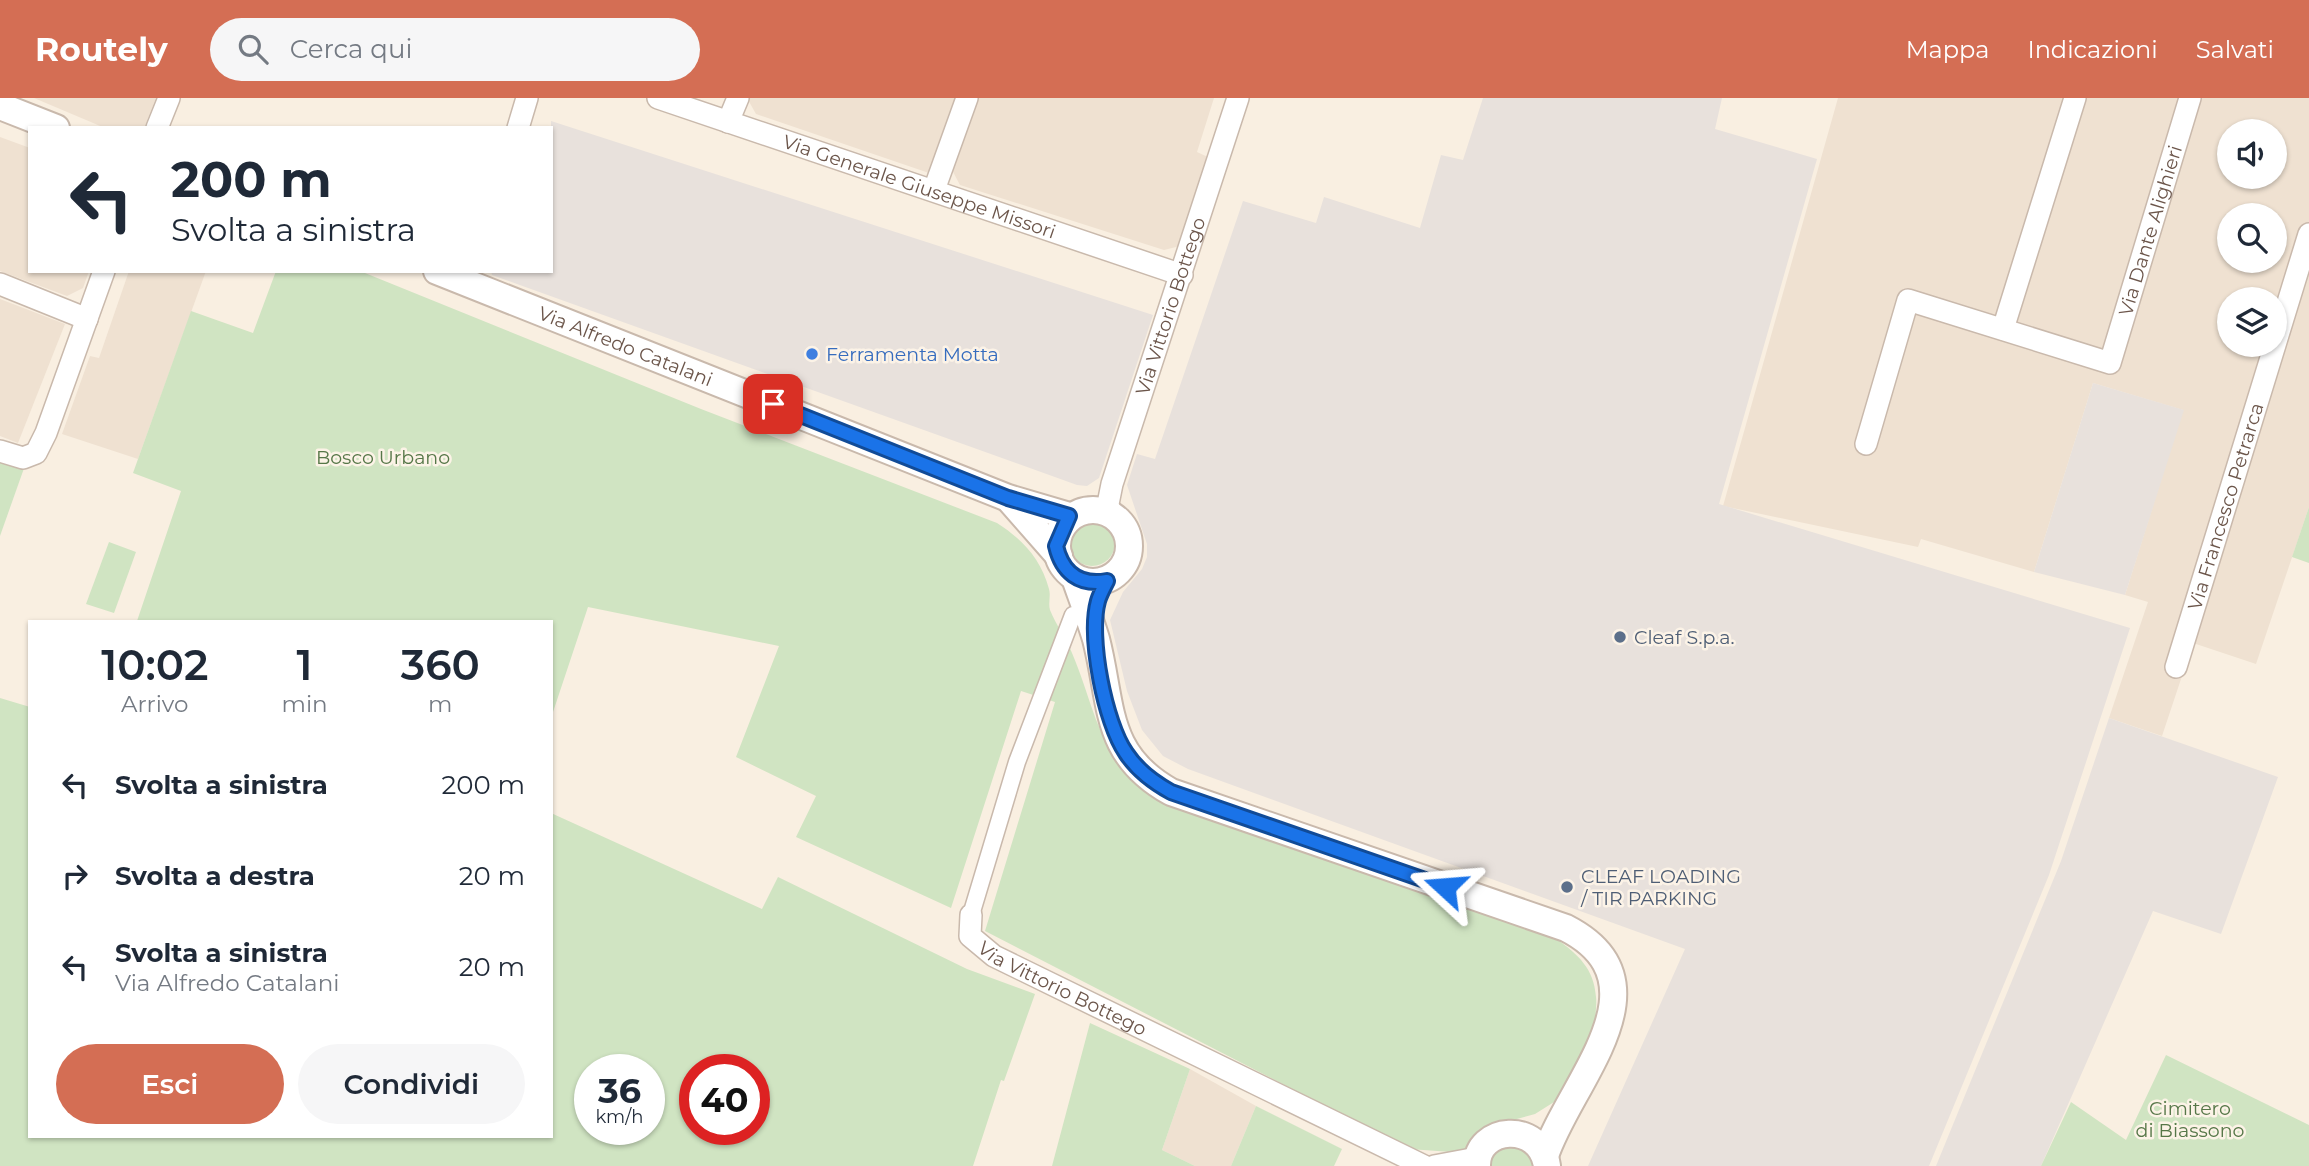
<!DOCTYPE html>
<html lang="it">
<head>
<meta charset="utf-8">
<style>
  :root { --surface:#fff; --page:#f6f6f7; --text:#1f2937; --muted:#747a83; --accent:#d46e54 }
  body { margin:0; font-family:Montserrat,sans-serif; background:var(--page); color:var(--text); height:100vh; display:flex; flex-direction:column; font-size:26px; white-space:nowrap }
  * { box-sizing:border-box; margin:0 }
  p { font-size:23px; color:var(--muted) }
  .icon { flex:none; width:38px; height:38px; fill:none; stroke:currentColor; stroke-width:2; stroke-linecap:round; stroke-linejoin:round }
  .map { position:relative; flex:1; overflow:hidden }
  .sheet { position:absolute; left:28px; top:522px; width:525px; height:518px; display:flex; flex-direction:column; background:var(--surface); border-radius:0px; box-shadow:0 2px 5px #0004 }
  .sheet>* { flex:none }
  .banner { position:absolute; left:28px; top:28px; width:525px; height:147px; border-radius:0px; box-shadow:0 2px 5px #0004; background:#fff; color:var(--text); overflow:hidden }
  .fabs { position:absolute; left:2217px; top:21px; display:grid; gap:14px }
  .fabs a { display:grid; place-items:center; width:70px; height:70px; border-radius:50%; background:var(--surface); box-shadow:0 2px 5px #0004; font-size:35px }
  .speed { position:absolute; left:574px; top:956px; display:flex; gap:14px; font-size:35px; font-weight:700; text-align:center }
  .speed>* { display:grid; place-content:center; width:91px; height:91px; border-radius:50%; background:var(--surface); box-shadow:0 2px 5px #0004; line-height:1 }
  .speed small { font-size:18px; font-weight:400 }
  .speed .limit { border:10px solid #d22; background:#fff; color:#111 }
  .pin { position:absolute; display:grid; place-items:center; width:60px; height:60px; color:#fff; margin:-30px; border-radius:14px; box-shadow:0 4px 10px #0006 }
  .me { position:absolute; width:77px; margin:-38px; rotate:289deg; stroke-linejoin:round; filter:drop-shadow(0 0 5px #0008) }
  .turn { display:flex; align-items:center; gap:24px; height:147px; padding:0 28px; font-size:32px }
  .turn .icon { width:91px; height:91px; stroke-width:2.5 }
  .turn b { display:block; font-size:49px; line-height:60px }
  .eta { display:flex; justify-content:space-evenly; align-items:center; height:119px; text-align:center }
  .eta b { font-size:42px; font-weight:600; line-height:49px }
  .button { display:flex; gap:14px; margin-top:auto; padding:14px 28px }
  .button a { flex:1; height:80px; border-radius:42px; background:var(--accent); color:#fff; font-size:28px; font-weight:600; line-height:80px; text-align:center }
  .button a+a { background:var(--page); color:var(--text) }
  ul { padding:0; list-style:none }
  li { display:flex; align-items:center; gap:21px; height:91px; padding:0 28px }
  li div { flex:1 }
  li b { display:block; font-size:26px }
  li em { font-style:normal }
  header { display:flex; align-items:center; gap:42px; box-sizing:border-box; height:98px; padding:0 35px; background:var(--accent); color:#fff }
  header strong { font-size:33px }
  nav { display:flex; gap:38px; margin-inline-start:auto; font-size:24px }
  .search { width:490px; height:63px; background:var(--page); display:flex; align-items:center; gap:18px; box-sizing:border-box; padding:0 24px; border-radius:38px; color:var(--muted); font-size:26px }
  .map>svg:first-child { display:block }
  .residential { fill:#efe1d1; fill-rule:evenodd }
  .industrial { fill:#e8e1dc }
  .green { fill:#d0e4c2; fill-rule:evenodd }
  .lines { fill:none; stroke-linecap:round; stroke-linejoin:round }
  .pedestrian-casing { stroke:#c9b9ac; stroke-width:19 }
  .minor-casing { stroke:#c9b9ac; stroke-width:24 }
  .tertiary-casing { stroke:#c9b9ac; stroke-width:30 }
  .pedestrian { stroke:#fff; stroke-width:16 }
  .minor { stroke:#fff; stroke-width:21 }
  .tertiary { stroke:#fff; stroke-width:26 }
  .route-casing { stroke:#114b97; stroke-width:18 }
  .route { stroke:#1a73e8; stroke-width:12 }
  .shop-dot { fill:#3f7fe0; stroke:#fcf3e7; stroke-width:2.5 }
  .service-dot { fill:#5c6f8a; stroke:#fcf3e7; stroke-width:2.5 }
  .labels { text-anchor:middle; stroke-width:5; stroke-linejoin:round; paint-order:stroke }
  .street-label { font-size:19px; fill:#6c564b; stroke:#fcf3e7 }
  .shop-label { font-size:19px; fill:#366cbe; stroke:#fcf3e7; text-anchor:start }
  .park-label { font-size:19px; fill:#567748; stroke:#fcf3e7 }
  .service-label { font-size:19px; fill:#4e5e75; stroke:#fcf3e7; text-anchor:start }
</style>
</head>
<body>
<header>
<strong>Routely</strong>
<div class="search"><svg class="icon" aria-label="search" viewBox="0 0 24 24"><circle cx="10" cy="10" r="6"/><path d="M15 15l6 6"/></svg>Cerca qui</div>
<nav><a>Mappa</a><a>Indicazioni</a><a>Salvati</a></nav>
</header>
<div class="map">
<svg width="2309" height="1068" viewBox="0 0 2309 1068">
  <rect width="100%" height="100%" fill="#f9efe1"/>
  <g class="residential">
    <path d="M 34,0 L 156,0 L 144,30 L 105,30 Z"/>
    <path d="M 747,0 L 957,0 L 929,75 L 756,16 Z"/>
    <path d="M 977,0 L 1214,0 L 1197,54 L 1210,60 L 1180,148 L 1164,152 L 960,87 L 952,72 Z"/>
    <path d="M 1838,0 L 2309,0 L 2309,409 L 2256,566 L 2193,545 L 2162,638 L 2109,620 L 2148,504 L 2125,497 L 2183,312 L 2093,285 L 2034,474 L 1921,441 L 1918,449 L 1723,408 ZM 2230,33 L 2275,33 L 2275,79 L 2230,79 ZM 2230,117 L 2275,117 L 2275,163 L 2230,163 ZM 2230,201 L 2275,201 L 2275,247 L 2230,247 Z"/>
    <path d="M 0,39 L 30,50 L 30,173 L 89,173 L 83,190 L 67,198 L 0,173 Z"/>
    <path d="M 129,173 L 206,173 L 138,361 L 62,336 L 90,258 L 99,260 Z"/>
    <path d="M 0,201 L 65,226 L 18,345 L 0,338 Z"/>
    <path d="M 1190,971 L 1256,1008 L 1231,1068 L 1195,1068 L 1162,1052 Z"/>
  </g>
  <g class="industrial">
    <path d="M 1483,0 L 1722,0 L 1715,31 L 1817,61 L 1719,406 L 2130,530 L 2049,777 L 1929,1068 L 1588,1068 L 1685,851 L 1188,671 L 1163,658 L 1142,632 L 1127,593 L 1110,522 L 1123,494 L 1142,471 L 1147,459 L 1147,446 L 1127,387 L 1137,356 L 1155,361 L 1243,103 L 1316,125 L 1324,99 L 1420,130 L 1441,57 L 1463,62 Z"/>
    <path d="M 551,23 L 1153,217 L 1099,380 L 1087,388 L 1077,387 L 492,177 L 491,173 L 551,173 Z"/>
    <path d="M 2093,285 L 2184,312 L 2125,497 L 2034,474 Z"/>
    <path d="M 2109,620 L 2278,679 L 2221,836 L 2153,813 L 2041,1068 L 1936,1068 L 2061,763 Z"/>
  </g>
  <g class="green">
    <path d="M 276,173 L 360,173 L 701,311 L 997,425 C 1022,441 1041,461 1049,491 C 1051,498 1048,505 1050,512 C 1056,527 1066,540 1072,555 C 1094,607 1096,647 1139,687 L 1557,841 C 1578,857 1594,870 1596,899 C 1597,907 1595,914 1596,921 L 1562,999 L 1535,1016 L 1484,1030 L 1466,1055 L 1409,1051 L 985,833 L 1055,604 L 1021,593 L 951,810 L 796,739 L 816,698 L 736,659 L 779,548 L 588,509 L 551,620 L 551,523 L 137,523 L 181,393 L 133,375 L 191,213 L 253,235 Z"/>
    <path d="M 0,348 L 28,359 L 0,438 Z"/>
    <path d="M 2309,409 L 2309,465 L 2292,459 Z"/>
    <circle cx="1092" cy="445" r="23"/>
    <path d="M 109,444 L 136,454 L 114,515 L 86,506 Z"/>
    <path d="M 0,600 L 30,609 L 30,1038 L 551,1038 L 551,715 L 762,811 L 778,779 L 967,871 L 1035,896 L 1004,983 L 1001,982 L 973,1068 L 0,1068 ZM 590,971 L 649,971 L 649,1031 L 590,1031 ZM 695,971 L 754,971 L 754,1031 L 695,1031 Z"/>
    <path d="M 1090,925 L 1190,971 L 1162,1052 L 1195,1068 L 1052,1068 Z"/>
    <path d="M 2166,957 L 2309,1027 L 2309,1068 L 2041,1068 L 2071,1004 L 2126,1042 Z"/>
    <path d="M 1256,1008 L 1342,1051 L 1334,1068 L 1231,1068 Z"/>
    <path d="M 1506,1046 L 1530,1054 L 1535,1068 L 1489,1068 L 1493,1055 Z"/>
  </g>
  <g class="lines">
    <defs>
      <path id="pedestrian" d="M 971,817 L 1017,664 L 1073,517"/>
      <g id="minor">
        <path id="s1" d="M 658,0 L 1182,177"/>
        <path d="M 728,24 L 738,0"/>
        <path d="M 157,30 L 169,0"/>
        <path d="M 518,30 L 527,0"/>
        <path d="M 934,92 L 967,0"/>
        <path d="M 0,186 L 87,221"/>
        <path d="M 2003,231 L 2075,0"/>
        <path id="s2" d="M 1866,346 L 1908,202 L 2110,265 L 2190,0"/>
        <path d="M 0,353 L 23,360 L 36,355 L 46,335 L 104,173"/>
        <path id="s3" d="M 1111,417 L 1108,406 L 1112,386 L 1238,0"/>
        <path id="s4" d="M 2176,569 L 2309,136"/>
        <path id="s5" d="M 971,817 L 970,838 L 994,858 L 1424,1068"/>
        <path d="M 1434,1068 L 1477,1060"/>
      </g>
      <g id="tertiary">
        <path d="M 0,8 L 56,30"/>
        <path id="s6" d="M 437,173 L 1008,400 L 1069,418"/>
        <path d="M 1009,401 L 1059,458"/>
        <circle cx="1093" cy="448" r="36"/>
        <path d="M 1075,480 C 1082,500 1090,521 1096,541 C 1113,607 1103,656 1171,694 L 1566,830 C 1673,885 1568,986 1545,1058"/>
        <path d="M 1477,1068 C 1476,1028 1540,1022 1547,1068"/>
      </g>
    </defs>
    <use href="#pedestrian" class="pedestrian-casing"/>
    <use href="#minor" class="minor-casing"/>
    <use href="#tertiary" class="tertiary-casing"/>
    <use href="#pedestrian" class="pedestrian"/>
    <use href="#minor" class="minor"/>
    <use href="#tertiary" class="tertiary"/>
  </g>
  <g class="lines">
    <defs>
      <path id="route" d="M 773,306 L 1008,400 L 1069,418 L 1056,448 C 1062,474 1079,488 1107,483 C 1104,489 1100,496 1098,503 C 1088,539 1105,625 1126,655 C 1137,672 1153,684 1171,694 L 1445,789"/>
    </defs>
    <use href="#route" class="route-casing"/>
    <use href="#route" class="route"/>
  </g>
  <circle class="shop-dot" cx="812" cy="256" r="7"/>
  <g class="service-dot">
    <circle cx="1620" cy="539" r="7"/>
    <circle cx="1567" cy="789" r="7"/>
  </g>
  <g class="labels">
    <g class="street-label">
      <text dy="7" stroke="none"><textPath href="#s1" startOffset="276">Via Generale Giuseppe Missori</textPath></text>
      <text dy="7" stroke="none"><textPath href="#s2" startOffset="500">Via Dante Alighieri</textPath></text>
      <text dy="7" stroke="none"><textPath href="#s3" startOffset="219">Via Vittorio Bottego</textPath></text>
      <text dy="7" stroke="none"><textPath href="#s6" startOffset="203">Via Alfredo Catalani</textPath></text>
      <text dy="7" stroke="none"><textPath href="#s4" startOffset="168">Via Francesco Petrarca</textPath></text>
      <text dy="7" stroke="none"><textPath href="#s5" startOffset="128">Via Vittorio Bottego</textPath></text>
    </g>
    <g class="shop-label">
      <text x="826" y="263">Ferramenta Motta</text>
    </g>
    <g class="park-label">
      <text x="383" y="366">Bosco Urbano</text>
      <text x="2190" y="1017">Cimitero<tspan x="2190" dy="22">di Biassono</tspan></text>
    </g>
    <g class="service-label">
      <text x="1634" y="546">Cleaf S.p.a.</text>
      <text x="1581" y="785">CLEAF LOADING<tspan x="1581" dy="22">/ TIR PARKING</tspan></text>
    </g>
  </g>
</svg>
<div class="fabs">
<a><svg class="icon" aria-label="sound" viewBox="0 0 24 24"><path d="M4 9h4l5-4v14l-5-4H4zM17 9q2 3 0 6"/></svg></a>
<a><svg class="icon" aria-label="search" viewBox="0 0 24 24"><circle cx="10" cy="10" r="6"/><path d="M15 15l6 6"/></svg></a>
<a><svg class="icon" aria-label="layers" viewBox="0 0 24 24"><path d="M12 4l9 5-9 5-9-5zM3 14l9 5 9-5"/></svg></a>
</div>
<div class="speed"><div>36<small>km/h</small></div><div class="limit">40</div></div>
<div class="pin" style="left:773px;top:306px;background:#d93025"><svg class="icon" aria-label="arrive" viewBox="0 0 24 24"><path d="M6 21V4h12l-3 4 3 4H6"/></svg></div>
<svg class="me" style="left:1445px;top:789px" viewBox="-20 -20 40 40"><path d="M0-17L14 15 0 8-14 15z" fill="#1a73e8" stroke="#fff" stroke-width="4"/></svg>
<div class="banner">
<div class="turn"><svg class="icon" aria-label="left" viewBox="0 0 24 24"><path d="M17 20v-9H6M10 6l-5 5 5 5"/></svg><div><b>200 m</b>Svolta a sinistra</div></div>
</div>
<section class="sheet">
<div class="eta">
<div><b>10:02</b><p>Arrivo</p></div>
<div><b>1</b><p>min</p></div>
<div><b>360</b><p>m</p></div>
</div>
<ul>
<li><svg class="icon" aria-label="left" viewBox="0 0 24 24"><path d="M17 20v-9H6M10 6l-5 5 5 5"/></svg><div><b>Svolta a sinistra</b></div><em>200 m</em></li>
<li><svg class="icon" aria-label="right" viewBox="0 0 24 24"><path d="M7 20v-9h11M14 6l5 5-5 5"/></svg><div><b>Svolta a destra</b></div><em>20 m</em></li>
<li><svg class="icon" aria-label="left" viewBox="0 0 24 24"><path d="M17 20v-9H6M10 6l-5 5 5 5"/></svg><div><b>Svolta a sinistra</b><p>Via Alfredo Catalani</p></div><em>20 m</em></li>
</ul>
<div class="button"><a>Esci</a><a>Condividi</a></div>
</section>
</div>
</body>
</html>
